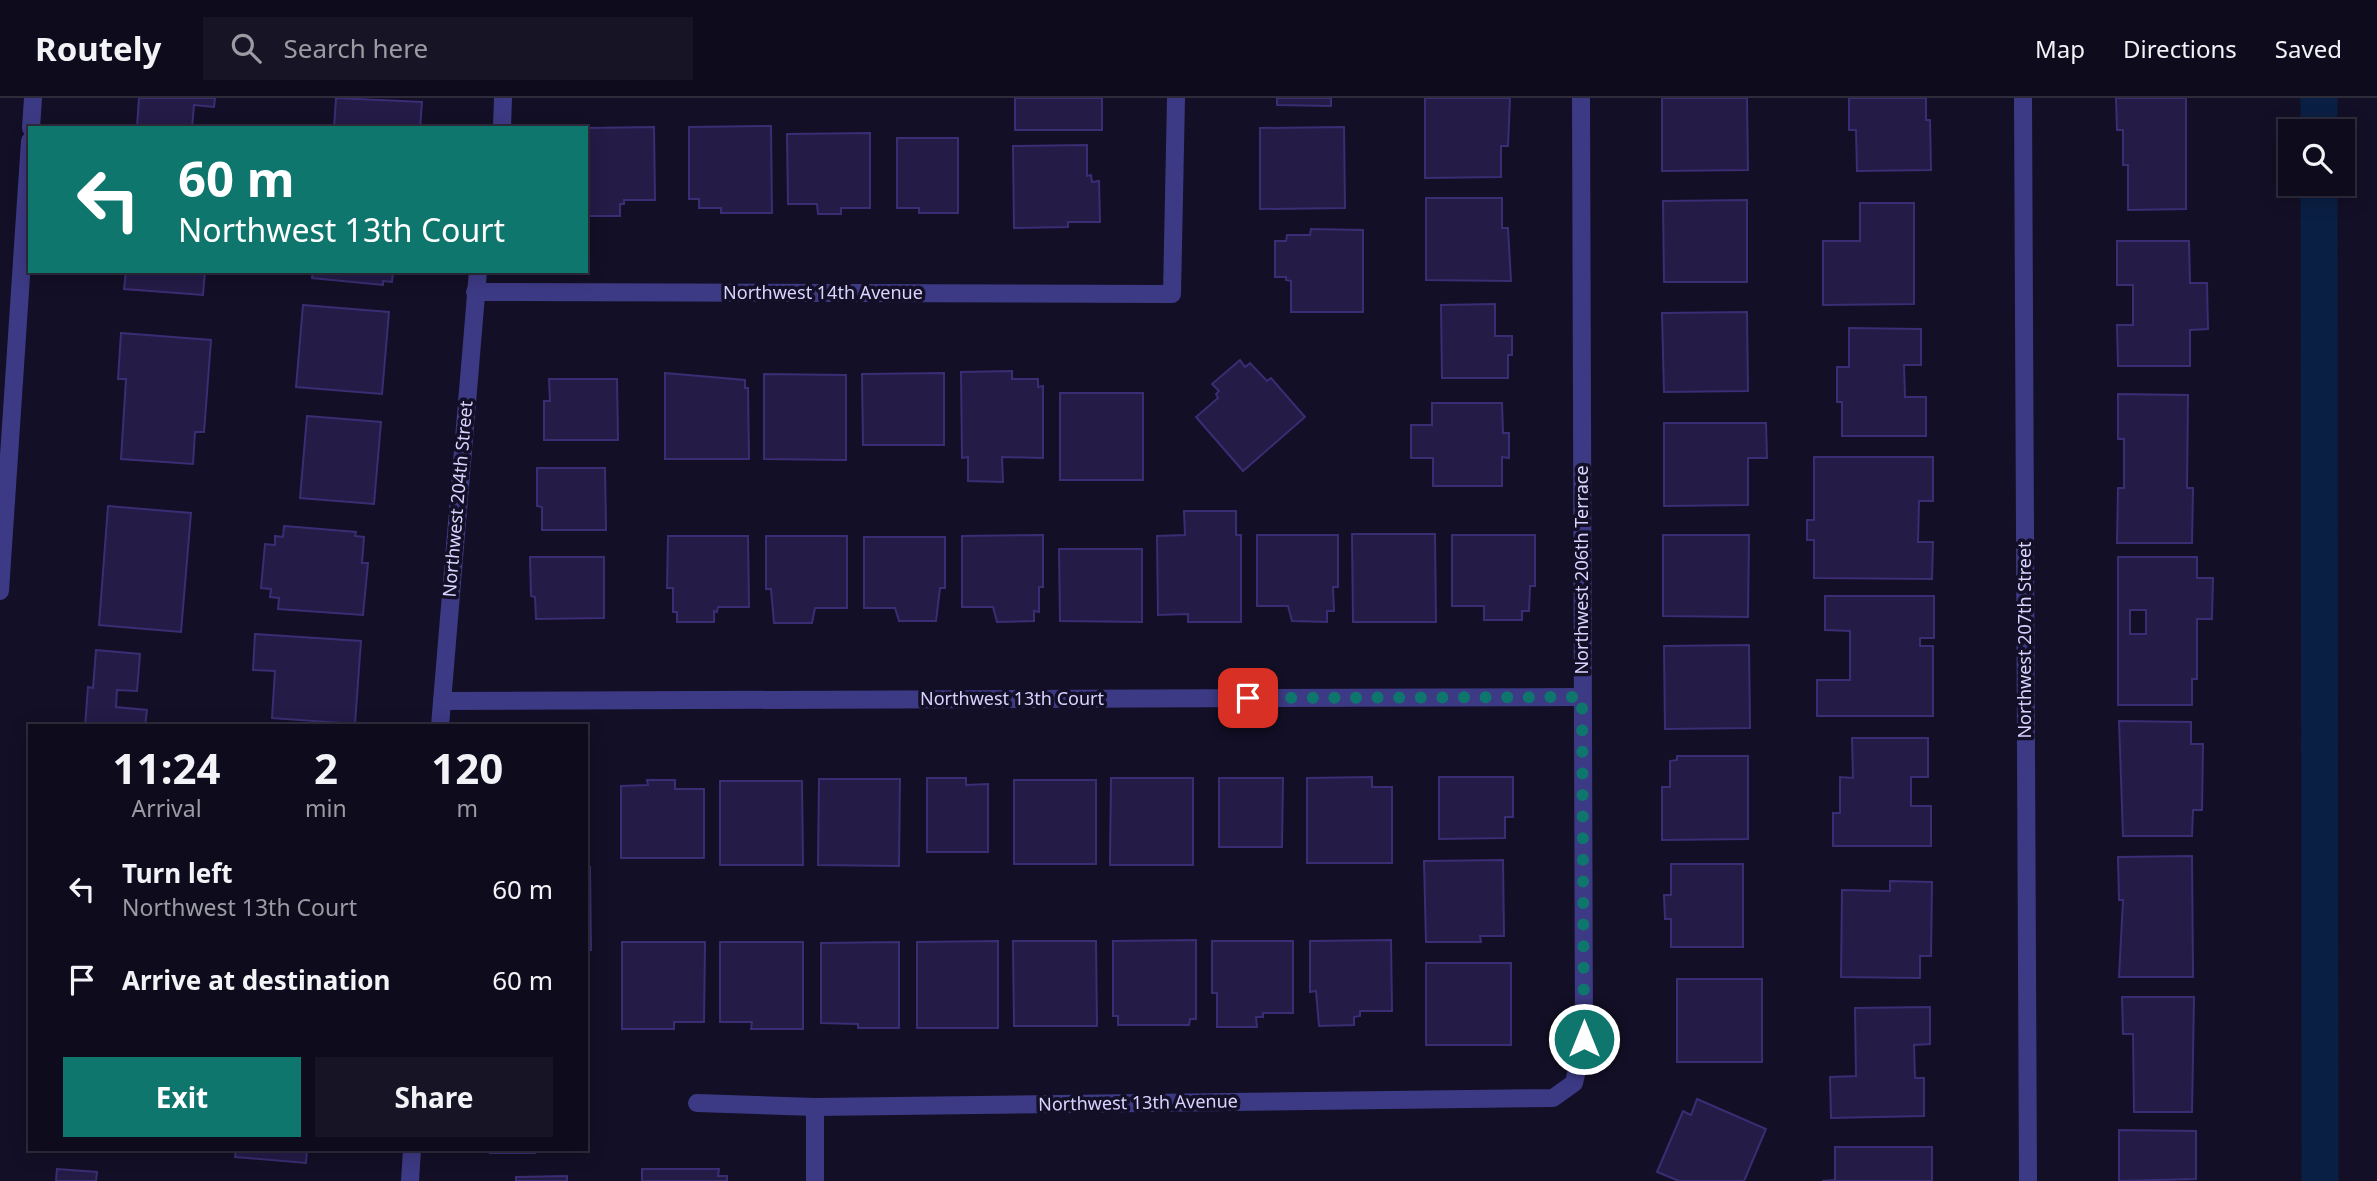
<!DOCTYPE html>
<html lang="en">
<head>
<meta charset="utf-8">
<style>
  :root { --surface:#0e0b1c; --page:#171425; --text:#f1f3f6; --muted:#9b9ba3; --line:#2e2b3b; --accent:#0f766e }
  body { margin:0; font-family:"Noto Sans",sans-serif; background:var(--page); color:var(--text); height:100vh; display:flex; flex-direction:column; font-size:26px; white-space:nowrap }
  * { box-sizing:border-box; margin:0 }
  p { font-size:23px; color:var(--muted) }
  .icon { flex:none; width:38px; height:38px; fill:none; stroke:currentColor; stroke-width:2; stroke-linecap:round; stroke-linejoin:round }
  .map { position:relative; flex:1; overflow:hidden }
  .side { position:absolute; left:28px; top:626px; width:560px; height:427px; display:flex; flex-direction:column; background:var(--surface); border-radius:0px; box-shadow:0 4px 18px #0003,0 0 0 2px var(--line) }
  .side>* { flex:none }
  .top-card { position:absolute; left:28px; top:28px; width:560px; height:147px; border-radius:0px; box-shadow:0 4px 18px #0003,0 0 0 2px var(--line); background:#0f766e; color:#fff; overflow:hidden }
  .tools { position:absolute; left:2278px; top:21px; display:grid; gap:14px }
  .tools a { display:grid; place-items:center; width:77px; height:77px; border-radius:0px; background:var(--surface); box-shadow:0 4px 18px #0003,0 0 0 2px var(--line); font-size:35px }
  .pin { position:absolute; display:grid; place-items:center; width:60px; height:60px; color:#fff; margin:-30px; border-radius:14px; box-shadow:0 4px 10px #0006 }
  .me { position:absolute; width:77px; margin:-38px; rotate:0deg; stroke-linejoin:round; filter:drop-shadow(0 0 5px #0008) }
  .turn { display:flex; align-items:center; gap:24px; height:147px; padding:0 35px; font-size:32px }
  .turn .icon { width:91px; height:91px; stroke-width:2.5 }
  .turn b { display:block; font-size:49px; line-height:60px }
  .eta { display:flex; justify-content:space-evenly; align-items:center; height:119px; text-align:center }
  .eta b { font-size:42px; font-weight:700; line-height:49px }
  .button { display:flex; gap:14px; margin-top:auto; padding:14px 35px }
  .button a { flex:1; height:80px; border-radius:0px; background:var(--accent); color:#fff; font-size:28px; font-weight:700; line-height:80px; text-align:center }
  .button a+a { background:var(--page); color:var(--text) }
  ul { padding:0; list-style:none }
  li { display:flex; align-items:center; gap:21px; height:91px; padding:0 35px }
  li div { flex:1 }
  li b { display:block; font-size:26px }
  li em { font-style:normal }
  header { display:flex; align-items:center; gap:42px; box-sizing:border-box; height:98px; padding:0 35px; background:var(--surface); border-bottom:2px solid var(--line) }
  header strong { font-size:33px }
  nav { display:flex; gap:38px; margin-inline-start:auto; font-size:24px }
  .search { width:490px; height:63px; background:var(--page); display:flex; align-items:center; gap:18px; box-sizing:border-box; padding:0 24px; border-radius:0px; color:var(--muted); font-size:26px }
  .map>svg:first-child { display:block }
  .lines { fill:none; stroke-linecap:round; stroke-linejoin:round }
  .canal { stroke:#0a1f44; stroke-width:37 }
  .building { fill:#241b47; stroke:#3b2d73; stroke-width:2; fill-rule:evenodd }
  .minor { stroke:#3d3a85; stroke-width:18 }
  .route { stroke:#0f766e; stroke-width:12; stroke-dasharray:0 21.6 }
  .labels { text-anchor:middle; stroke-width:7; stroke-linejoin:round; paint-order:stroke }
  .street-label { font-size:18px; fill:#d9d4ff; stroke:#130f26 }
</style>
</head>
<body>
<header>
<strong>Routely</strong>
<div class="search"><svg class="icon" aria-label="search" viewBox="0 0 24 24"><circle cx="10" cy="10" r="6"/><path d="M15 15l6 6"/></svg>Search here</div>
<nav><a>Map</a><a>Directions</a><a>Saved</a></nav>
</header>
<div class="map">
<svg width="2377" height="1083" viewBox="0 0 2377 1083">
  <rect width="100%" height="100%" fill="#130f26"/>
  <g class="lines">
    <g class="canal">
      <path d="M 2319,0 L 2319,33"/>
      <path d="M 2319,86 L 2320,1083"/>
    </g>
  </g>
  <g class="building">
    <path d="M 139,0 L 215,0 L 214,9 L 194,7 L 192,30 L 137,29 Z"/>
    <path d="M 336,0 L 422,4 L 420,30 L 334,30 Z"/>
    <rect x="1015" y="0" width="87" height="32"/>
    <path d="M 1277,0 L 1331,0 L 1331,8 L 1277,7 Z"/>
    <path d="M 1425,0 L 1510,0 L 1508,48 L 1501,48 L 1501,79 L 1425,80 Z"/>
    <path d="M 1662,0 L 1747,0 L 1748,72 L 1662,73 Z"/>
    <path d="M 1849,0 L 1926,0 L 1926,22 L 1930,22 L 1931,72 L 1857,73 L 1856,32 L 1849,32 Z"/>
    <path d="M 2116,0 L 2186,0 L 2186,111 L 2128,112 L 2128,67 L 2123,67 L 2123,32 L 2117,32 Z"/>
    <path d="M 771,28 L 772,115 L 721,115 L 721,110 L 699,110 L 699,101 L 689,101 L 689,29 Z"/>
    <path d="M 654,29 L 655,102 L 624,102 L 624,106 L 620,106 L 620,118 L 586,118 L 586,30 Z"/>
    <path d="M 1344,29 L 1345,110 L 1260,111 L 1260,30 Z"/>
    <path d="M 870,35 L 870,110 L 841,110 L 841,116 L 818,116 L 817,106 L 788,106 L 787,36 Z"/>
    <path d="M 897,40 L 958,40 L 958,115 L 919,115 L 919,110 L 897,110 Z"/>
    <path d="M 1087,47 L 1087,78 L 1091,77 L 1092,84 L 1099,83 L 1100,124 L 1068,124 L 1068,129 L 1014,130 L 1013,48 Z"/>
    <path d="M 1426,100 L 1502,100 L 1502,130 L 1508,130 L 1511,183 L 1426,182 Z"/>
    <path d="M 1747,102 L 1747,184 L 1664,184 L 1663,103 Z"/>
    <path d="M 1860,105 L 1914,105 L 1914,206 L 1823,207 L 1823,143 L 1860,143 Z"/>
    <path d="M 1311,131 L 1363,132 L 1363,214 L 1291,214 L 1291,183 L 1286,182 L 1286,179 L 1275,179 L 1275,143 L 1286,143 L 1287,137 L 1310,137 Z"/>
    <path d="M 2117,143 L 2189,143 L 2190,185 L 2207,185 L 2208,231 L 2190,232 L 2190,268 L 2118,268 L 2117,227 L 2133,227 L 2133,187 L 2117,187 Z"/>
    <path d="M 126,173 L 205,173 L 203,197 L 124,191 Z"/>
    <path d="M 313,173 L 393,173 L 392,184 L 383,183 L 383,187 L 312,180 Z"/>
    <path d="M 1495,206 L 1495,238 L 1512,238 L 1512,257 L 1508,257 L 1508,280 L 1442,280 L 1441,207 Z"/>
    <path d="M 303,207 L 389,214 L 382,296 L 296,289 Z"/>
    <path d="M 1747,214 L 1748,293 L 1664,294 L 1662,215 Z"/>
    <path d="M 1849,230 L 1921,231 L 1921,267 L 1904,267 L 1905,299 L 1926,299 L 1926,338 L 1842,338 L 1842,304 L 1837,304 L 1837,269 L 1849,269 Z"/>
    <path d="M 121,235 L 211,242 L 204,334 L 195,334 L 193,366 L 121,361 L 126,281 L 118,281 Z"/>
    <path d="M 1240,262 L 1245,269 L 1250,265 L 1267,283 L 1271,280 L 1305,319 L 1243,373 L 1196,319 L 1218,300 L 1216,296 L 1219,293 L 1212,286 Z"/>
    <path d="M 1012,273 L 1012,281 L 1038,281 L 1038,289 L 1043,288 L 1043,360 L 1002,359 L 1003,384 L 968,383 L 968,359 L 962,360 L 961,274 Z"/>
    <path d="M 665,275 L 745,282 L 745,290 L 748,290 L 749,361 L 665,361 Z"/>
    <path d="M 944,275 L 944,347 L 863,347 L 862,276 Z"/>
    <path d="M 764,276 L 846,277 L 846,362 L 764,361 Z"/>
    <path d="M 549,281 L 617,281 L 618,342 L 544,342 L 544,303 L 550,303 Z"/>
    <rect x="1060" y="295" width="83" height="87"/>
    <path d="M 2118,296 L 2188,297 L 2187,390 L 2193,390 L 2192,445 L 2117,445 L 2118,390 L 2124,390 L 2124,341 L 2118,341 Z"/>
    <path d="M 1432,305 L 1502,305 L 1503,335 L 1509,335 L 1509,360 L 1502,359 L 1502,388 L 1433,388 L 1433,360 L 1411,360 L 1411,327 L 1432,327 Z"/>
    <path d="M 307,318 L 381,324 L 374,406 L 300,400 Z"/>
    <path d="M 1664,325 L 1766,325 L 1767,360 L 1748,360 L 1748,407 L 1664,408 Z"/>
    <path d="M 1814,359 L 1933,359 L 1933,403 L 1919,403 L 1918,444 L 1933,444 L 1932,481 L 1814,480 L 1814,442 L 1807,442 L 1807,422 L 1814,422 Z"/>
    <path d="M 537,370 L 605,370 L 606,432 L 542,432 L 542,409 L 537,408 Z"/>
    <path d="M 108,408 L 191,415 L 181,534 L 99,527 Z"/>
    <path d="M 1184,413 L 1236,413 L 1236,437 L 1241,437 L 1241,524 L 1188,524 L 1188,516 L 1158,517 L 1157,438 L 1185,437 Z"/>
    <path d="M 284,428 L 356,434 L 355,438 L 364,439 L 362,465 L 368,465 L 363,517 L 278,511 L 279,500 L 270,499 L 271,491 L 261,490 L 265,446 L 275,447 L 275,438 L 283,439 Z"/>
    <path d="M 1352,436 L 1435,436 L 1436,524 L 1353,524 Z"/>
    <path d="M 1043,437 L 1043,489 L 1039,489 L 1039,514 L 1034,513 L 1034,523 L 997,524 L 993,509 L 962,509 L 962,438 Z"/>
    <path d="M 1257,437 L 1338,437 L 1338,489 L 1333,489 L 1334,513 L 1327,513 L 1327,524 L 1292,523 L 1288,508 L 1257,508 Z"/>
    <path d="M 1452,437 L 1535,437 L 1535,488 L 1530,488 L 1529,513 L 1522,513 L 1522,522 L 1484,522 L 1484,508 L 1452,508 Z"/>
    <path d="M 1663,437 L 1749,437 L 1748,519 L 1663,518 Z"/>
    <path d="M 668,438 L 748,438 L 749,509 L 718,509 L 717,514 L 714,513 L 714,524 L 677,524 L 677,514 L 673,514 L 673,490 L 667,490 Z"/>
    <path d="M 766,438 L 847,438 L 847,510 L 815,510 L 812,525 L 774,525 L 771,491 L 766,491 Z"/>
    <path d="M 864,439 L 945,439 L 945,490 L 940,490 L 936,523 L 899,523 L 895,510 L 864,510 Z"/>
    <path d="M 1059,451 L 1142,451 L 1142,524 L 1060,523 Z"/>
    <path d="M 530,459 L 604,459 L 604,520 L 536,521 L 535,499 L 531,498 Z"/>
    <path d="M 2118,459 L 2197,459 L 2197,480 L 2213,480 L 2212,521 L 2197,521 L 2197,581 L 2192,581 L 2192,607 L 2118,607 ZM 2130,512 L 2146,512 L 2146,536 L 2130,536 Z"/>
    <path d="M 1825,498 L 1934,498 L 1934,540 L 1920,540 L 1920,548 L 1933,548 L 1933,618 L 1817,618 L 1817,582 L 1850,582 L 1850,533 L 1825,532 Z"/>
    <path d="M 255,536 L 361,543 L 355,626 L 272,620 L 275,573 L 253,572 Z"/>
    <path d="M 1749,547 L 1750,630 L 1665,631 L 1664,548 Z"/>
    <path d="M 96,552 L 140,556 L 137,593 L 117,592 L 116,609 L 147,612 L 145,628 L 85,628 L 88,589 L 93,590 Z"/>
    <path d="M 2119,623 L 2191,624 L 2191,646 L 2203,646 L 2202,712 L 2193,712 L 2192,738 L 2123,738 Z"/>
    <path d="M 1852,640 L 1928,640 L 1928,679 L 1911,679 L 1911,708 L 1931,708 L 1931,748 L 1833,748 L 1833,715 L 1840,715 L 1840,679 L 1853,680 Z"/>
    <path d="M 1677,658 L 1748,658 L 1748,741 L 1662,742 L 1662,689 L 1670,689 L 1670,663 L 1677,662 Z"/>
    <path d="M 1372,679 L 1372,689 L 1392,689 L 1392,765 L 1307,765 L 1307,680 Z"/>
    <path d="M 1439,679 L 1513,679 L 1513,719 L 1505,719 L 1505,740 L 1439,741 Z"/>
    <path d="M 927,680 L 966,680 L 966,687 L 988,686 L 988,754 L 927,754 Z"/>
    <path d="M 1111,680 L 1193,680 L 1193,767 L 1110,767 Z"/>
    <path d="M 1219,680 L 1283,680 L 1282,749 L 1219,749 Z"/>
    <path d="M 819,681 L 900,681 L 899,768 L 818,767 Z"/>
    <path d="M 647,682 L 675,682 L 675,691 L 704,691 L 704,760 L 621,760 L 621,688 L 648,687 Z"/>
    <rect x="1014" y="682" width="82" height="84"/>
    <path d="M 720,683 L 802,683 L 803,767 L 720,767 Z"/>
    <path d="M 2192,758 L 2193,879 L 2119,879 L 2123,802 L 2119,802 L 2118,759 Z"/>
    <path d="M 1503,762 L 1504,838 L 1480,838 L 1481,844 L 1426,844 L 1424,763 Z"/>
    <path d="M 1671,766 L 1743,766 L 1743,849 L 1671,849 L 1671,821 L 1665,821 L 1664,797 L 1671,797 Z"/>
    <path d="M 586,769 L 590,769 L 591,852 L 586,852 Z"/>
    <path d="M 1890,783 L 1932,784 L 1931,858 L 1920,858 L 1920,880 L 1841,879 L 1842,792 L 1890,793 Z"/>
    <path d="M 1196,842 L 1196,921 L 1190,921 L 1189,927 L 1118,927 L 1118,918 L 1113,918 L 1113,843 Z"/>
    <path d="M 1391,842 L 1392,913 L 1360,913 L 1360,918 L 1354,919 L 1354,927 L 1319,928 L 1316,893 L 1310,894 L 1310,843 Z"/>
    <path d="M 998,843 L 998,930 L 917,930 L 917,844 Z"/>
    <path d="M 1013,843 L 1096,843 L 1097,928 L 1014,928 Z"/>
    <path d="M 1212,843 L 1293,843 L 1293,915 L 1263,915 L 1263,919 L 1256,919 L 1257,929 L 1217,929 L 1217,895 L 1212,895 Z"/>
    <path d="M 622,844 L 705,844 L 704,924 L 674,924 L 674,931 L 622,931 Z"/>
    <path d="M 720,844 L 803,844 L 803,931 L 751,931 L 752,924 L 720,924 Z"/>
    <path d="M 899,844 L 899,930 L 858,930 L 858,926 L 821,925 L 821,845 Z"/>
    <rect x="1426" y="865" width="85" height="82"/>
    <rect x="1677" y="881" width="85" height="83"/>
    <path d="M 2122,899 L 2194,899 L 2192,1014 L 2134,1014 L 2133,936 L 2123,936 Z"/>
    <path d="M 1930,909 L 1930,946 L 1914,947 L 1915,980 L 1924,980 L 1924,1018 L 1831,1020 L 1830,979 L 1856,978 L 1855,910 Z"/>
    <path d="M 1697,1001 L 1766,1031 L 1744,1083 L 1679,1083 L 1657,1074 L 1683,1013 L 1691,1017 Z"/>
    <path d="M 2119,1032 L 2196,1033 L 2196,1081 L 2119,1083 Z"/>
    <path d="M 1835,1049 L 1932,1049 L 1932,1083 L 1822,1083 L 1835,1082 Z"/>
    <path d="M 236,1052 L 307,1052 L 306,1065 L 235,1059 Z"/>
    <path d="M 490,1052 L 536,1052 L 535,1055 L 490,1055 Z"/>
    <path d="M 57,1071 L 97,1074 L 96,1083 L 56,1083 Z"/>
    <path d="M 642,1071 L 719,1071 L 718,1078 L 727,1078 L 727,1083 L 642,1083 Z"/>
    <path d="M 567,1078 L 567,1083 L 516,1083 L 516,1079 Z"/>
  </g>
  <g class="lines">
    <g class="minor">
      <path d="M 2023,0 L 2028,1083"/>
      <path d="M 31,30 L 33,0"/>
      <path d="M 502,30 L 503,0"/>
      <path d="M 475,194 L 1172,196 L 1176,0"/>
      <path d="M 0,493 L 30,43"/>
      <path d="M 442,603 L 1582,599"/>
      <path d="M 440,628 L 478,173"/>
      <path d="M 697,1005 L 815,1009 L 1553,1000 L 1574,985 L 1584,941 L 1581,0"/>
      <path d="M 410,1083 L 412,1052"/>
      <path d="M 815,1083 L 815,1009"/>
    </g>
  </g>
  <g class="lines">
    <path class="route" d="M 1248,600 L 1582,599 L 1584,941"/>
  </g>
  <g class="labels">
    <g class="street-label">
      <text x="823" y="201">Northwest 14th Avenue</text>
      <text transform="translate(458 401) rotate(-85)" y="6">Northwest 204th Street</text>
      <text transform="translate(1582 472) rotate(-90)" y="6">Northwest 206th Terrace</text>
      <text transform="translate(2025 542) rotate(-90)" y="6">Northwest 207th Street</text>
      <text x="1012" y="607">Northwest 13th Court</text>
      <text transform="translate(1138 1005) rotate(-1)" y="6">Northwest 13th Avenue</text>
    </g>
  </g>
</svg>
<div class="tools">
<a><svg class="icon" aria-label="search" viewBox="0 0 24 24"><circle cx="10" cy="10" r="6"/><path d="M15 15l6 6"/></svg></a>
</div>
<div class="pin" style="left:1248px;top:600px;background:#d93025"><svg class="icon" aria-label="arrive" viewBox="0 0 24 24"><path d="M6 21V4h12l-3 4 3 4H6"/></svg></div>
<svg class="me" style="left:1584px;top:941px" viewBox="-20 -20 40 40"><circle r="17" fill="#0f766e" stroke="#fff" stroke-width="3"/><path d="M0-11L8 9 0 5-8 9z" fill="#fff"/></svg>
<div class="top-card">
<div class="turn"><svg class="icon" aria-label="left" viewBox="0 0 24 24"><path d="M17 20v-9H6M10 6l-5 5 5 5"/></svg><div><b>60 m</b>Northwest 13th Court</div></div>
</div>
<section class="side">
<div class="eta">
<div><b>11:24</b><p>Arrival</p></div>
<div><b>2</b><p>min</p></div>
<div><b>120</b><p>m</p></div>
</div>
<ul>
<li><svg class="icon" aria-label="left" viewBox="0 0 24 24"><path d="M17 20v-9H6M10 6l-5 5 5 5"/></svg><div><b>Turn left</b><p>Northwest 13th Court</p></div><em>60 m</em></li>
<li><svg class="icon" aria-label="arrive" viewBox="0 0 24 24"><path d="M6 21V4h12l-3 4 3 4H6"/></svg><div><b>Arrive at destination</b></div><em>60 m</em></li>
</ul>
<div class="button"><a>Exit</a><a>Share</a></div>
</section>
</div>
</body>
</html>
